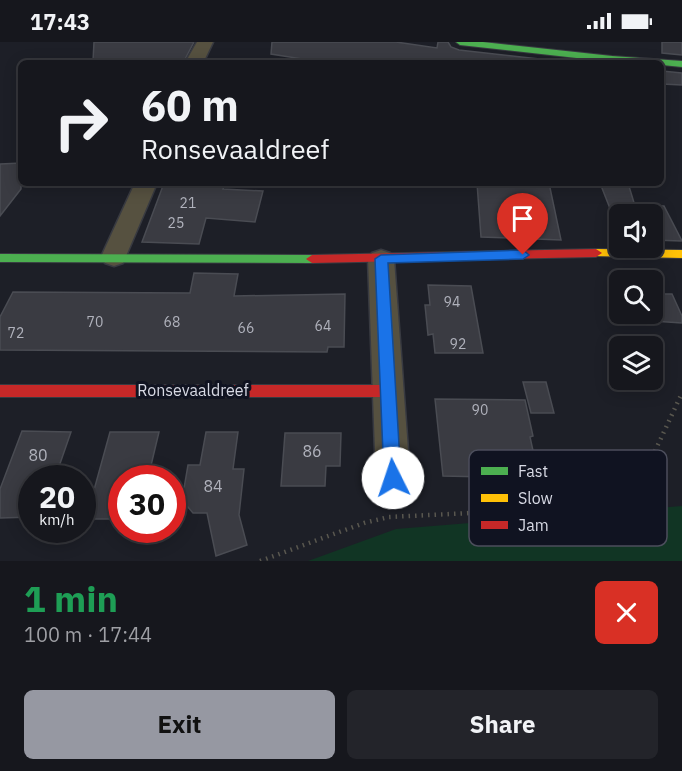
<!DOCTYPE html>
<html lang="en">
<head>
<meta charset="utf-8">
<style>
  :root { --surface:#16171d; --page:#23242a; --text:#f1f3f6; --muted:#9e9fa4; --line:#35363b; --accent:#9698a2 }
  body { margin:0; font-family:"IBM Plex Sans",sans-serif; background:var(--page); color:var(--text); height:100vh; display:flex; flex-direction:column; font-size:22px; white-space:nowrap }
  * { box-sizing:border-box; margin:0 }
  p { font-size:20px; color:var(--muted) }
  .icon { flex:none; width:33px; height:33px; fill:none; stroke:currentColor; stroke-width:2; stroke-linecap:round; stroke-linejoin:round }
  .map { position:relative; height:519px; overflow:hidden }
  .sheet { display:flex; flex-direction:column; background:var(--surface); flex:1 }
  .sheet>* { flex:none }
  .guide { position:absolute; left:18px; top:18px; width:646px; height:126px; border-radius:9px; box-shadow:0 3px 15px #0003,0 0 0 2px var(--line); background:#16171d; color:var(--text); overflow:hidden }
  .fabs { position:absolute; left:609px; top:162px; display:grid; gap:12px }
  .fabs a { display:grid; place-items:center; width:54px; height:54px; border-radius:9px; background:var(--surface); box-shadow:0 3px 15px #0003,0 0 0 2px var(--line); font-size:30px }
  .speed { position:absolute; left:18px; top:423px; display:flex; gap:12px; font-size:30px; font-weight:700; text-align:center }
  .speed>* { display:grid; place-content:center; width:78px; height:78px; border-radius:50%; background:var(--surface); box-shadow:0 3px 15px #0003,0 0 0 2px var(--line); line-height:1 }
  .speed small { font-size:15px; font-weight:400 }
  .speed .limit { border:9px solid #d22; background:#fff; color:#111 }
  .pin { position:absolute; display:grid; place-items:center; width:51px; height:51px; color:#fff; margin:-62px -26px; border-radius:50% 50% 50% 0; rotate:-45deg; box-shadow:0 0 6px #0007 }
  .pin .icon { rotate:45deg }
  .me { position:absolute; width:66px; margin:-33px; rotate:356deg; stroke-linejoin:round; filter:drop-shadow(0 0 4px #0008) }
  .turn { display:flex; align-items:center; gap:21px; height:126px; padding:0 24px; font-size:27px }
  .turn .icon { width:78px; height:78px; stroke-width:2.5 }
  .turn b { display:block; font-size:42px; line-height:51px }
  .round { display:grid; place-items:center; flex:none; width:63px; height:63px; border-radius:9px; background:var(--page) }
  .overview { display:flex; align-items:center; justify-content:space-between; height:102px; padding:0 24px }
  h1 { font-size:36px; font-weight:800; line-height:45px; color:#1e9e55 }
  .cta { display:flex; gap:12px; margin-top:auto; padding:12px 24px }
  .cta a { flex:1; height:69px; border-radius:9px; background:var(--accent); color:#111; font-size:24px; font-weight:800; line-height:69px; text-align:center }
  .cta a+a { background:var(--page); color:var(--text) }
  .status { display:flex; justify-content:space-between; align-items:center; height:42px; padding:0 30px; background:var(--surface); direction:ltr }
  .status svg { height:16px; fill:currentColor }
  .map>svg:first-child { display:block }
  .green { fill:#113524 }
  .building { fill:#3a3b42; stroke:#4a4c53; stroke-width:1.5 }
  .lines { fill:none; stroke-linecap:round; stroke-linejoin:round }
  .street-casing { stroke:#383a41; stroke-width:3 }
  .fast-casing { stroke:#383a41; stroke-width:2 }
  .slow-casing { stroke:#383a41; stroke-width:2 }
  .jam-casing { stroke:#383a41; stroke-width:2 }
  .path { stroke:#59574f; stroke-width:4.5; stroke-dasharray:1.5 5; stroke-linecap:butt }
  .street { fill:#565140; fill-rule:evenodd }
  .fast { fill:#4caf50; fill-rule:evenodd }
  .slow { fill:#ffc107; fill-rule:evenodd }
  .jam { fill:#c62828; fill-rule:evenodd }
  .route { fill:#1a73e8; stroke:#114b97; stroke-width:1.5 }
  .labels { text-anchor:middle; stroke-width:6; stroke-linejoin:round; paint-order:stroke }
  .number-label { font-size:14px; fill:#b0b2bc }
  .street-label { font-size:16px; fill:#d7d9e4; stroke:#101321 }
  .near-number-label { font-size:16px; fill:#b0b2bc }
  .key { fill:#101321; stroke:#4c4e5c; stroke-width:1.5 }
  .key-label { font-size:16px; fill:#d7d9e4 }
</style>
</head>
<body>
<div class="status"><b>17:43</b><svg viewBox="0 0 49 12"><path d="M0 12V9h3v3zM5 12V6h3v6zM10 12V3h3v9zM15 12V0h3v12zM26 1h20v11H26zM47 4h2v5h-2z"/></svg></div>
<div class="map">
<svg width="682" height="519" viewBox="0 0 682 519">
  <rect width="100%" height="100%" fill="#1d1f27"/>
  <path class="green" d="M 682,464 L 682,519 L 308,519 L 396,487 Z"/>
  <g class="building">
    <path d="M 94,0 L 194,0 L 183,21 L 93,19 Z"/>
    <path d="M 272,0 L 396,0 L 437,6 L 438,0 L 448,0 L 451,5 L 459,8 L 548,18 L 548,21 L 308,21 L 309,18 L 271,12 Z"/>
    <path d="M 662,0 L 682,0 L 682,13 L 662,11 Z"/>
    <path d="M 662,29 L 682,31 L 682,43 L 662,42 Z"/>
    <path d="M 21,121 L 21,147 L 0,174 L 0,122 Z"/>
    <path d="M 164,141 L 225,141 L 223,147 L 263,149 L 255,180 L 206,176 L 199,202 L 142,200 Z"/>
    <path d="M 477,141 L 549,141 L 561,198 L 481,195 Z"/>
    <path d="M 600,141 L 628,141 L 635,164 L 664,164 L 682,199 L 652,198 L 652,172 L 620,172 L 620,192 Z"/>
    <path d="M 194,231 L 238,232 L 234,254 L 345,252 L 344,305 L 328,305 L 327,310 L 0,308 L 0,275 L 13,250 L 190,251 Z"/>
    <path d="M 428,243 L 471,244 L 483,311 L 435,311 L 433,292 L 428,293 L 425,263 L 430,263 Z"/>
    <path d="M 652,252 L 672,252 L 682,274 L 682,281 L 653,279 L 650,272 L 652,272 Z"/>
    <path d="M 523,340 L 546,340 L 554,371 L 531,371 Z"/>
    <path d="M 435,357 L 525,358 L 533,394 L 530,395 L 539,436 L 443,434 Z"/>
    <path d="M 22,389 L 71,390 L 55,436 L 32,436 L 32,475 L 0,476 L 0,447 Z"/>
    <path d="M 110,390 L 159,390 L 148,436 L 122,436 L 122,477 L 86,477 Z"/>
    <path d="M 206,390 L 238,390 L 233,427 L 244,427 L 239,473 L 247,503 L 216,514 L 207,471 L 193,471 L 182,458 L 188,423 L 200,423 Z"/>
    <path d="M 285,391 L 341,391 L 340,424 L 326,424 L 325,444 L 281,444 Z"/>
  </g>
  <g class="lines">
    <defs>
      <g id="street">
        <path d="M 197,0 L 213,0 L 203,21 L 185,21 Z"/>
        <path d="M 135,141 L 157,141 L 123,221 L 114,224 L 105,221 L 101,215 Z"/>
        <path d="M 381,208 L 390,211 L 394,217 L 410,436 L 405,447 L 393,452 L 381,447 L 376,436 L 368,217 L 372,211 Z"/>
      </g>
      <g id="fast">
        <path d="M 456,0 L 483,0 L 612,14 L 682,19 L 682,25 L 662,23 L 662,21 L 612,20 L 460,3 Z"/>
        <path d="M 0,212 L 312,213 L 318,217 L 312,221 L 0,220 Z"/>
      </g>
      <path id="slow" d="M 596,207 L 682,208 L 682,216 L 592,214 L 590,211 Z"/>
      <g id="jam">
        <path d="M 596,207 L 602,211 L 596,215 L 312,221 L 306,217 L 312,213 Z"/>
        <path d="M 0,343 L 388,343 L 393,344 L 396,349 L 393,354 L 388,355 L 0,355 Z"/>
      </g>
    </defs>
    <use href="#street" class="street-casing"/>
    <use href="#fast" class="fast-casing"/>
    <use href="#slow" class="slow-casing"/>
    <use href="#jam" class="jam-casing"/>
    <path class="path" d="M 260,519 L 364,481 L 389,475 L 491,470 L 621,458 L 649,422 L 682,351"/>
    <use href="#street" class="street"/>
    <use href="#fast" class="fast"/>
    <use href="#slow" class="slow"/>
    <use href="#jam" class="jam"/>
  </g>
  <path class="route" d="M 523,208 L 529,213 L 523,217 L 388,221 L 401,436 L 399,441 L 393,444 L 387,441 L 384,436 L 375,217 L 381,213 Z"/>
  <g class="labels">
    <g class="number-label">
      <text x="188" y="166">21</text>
      <text x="176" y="186">25</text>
      <text x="452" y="265">94</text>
      <text x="95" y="285">70</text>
      <text x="172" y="285">68</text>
      <text x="323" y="289">64</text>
      <text x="246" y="291">66</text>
      <text x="16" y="296">72</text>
      <text x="458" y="307">92</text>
      <text x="480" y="373">90</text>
    </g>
    <g class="street-label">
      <text x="193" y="354">Ronsevaaldreef</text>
    </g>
    <g class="near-number-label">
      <text x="312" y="415">86</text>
      <text x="38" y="419">80</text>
      <text x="213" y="450">84</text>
    </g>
  </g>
  <rect x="469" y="408" width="198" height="96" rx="9" class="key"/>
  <rect x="481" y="425" width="27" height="8" fill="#4caf50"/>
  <rect x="481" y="452" width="27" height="8" fill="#ffc107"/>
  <rect x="481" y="479" width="27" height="8" fill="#c62828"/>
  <g class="key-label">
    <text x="518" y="435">Fast</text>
    <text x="518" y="462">Slow</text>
    <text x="518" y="489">Jam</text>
  </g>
</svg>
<div class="fabs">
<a><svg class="icon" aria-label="sound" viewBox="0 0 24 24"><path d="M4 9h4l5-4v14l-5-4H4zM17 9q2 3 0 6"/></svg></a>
<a><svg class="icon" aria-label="search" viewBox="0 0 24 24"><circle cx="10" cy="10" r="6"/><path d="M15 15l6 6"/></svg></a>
<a><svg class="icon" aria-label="layers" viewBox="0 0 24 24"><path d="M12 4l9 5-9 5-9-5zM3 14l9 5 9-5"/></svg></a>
</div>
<div class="speed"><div>20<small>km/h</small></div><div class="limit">30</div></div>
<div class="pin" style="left:523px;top:213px;background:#d93025"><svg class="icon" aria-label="arrive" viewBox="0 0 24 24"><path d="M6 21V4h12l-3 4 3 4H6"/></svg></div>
<svg class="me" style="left:393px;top:436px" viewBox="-20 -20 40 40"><circle r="19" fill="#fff"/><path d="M0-13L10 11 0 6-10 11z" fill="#1a73e8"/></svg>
<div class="guide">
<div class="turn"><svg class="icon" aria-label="right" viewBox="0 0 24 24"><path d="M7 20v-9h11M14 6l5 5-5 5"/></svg><div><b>60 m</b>Ronsevaaldreef</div></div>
</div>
</div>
<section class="sheet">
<div class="overview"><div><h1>1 min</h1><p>100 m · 17:44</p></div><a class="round" style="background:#d93025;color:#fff"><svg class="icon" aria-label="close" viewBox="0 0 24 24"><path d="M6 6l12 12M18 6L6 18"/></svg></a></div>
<div class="cta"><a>Exit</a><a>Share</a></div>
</section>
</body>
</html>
